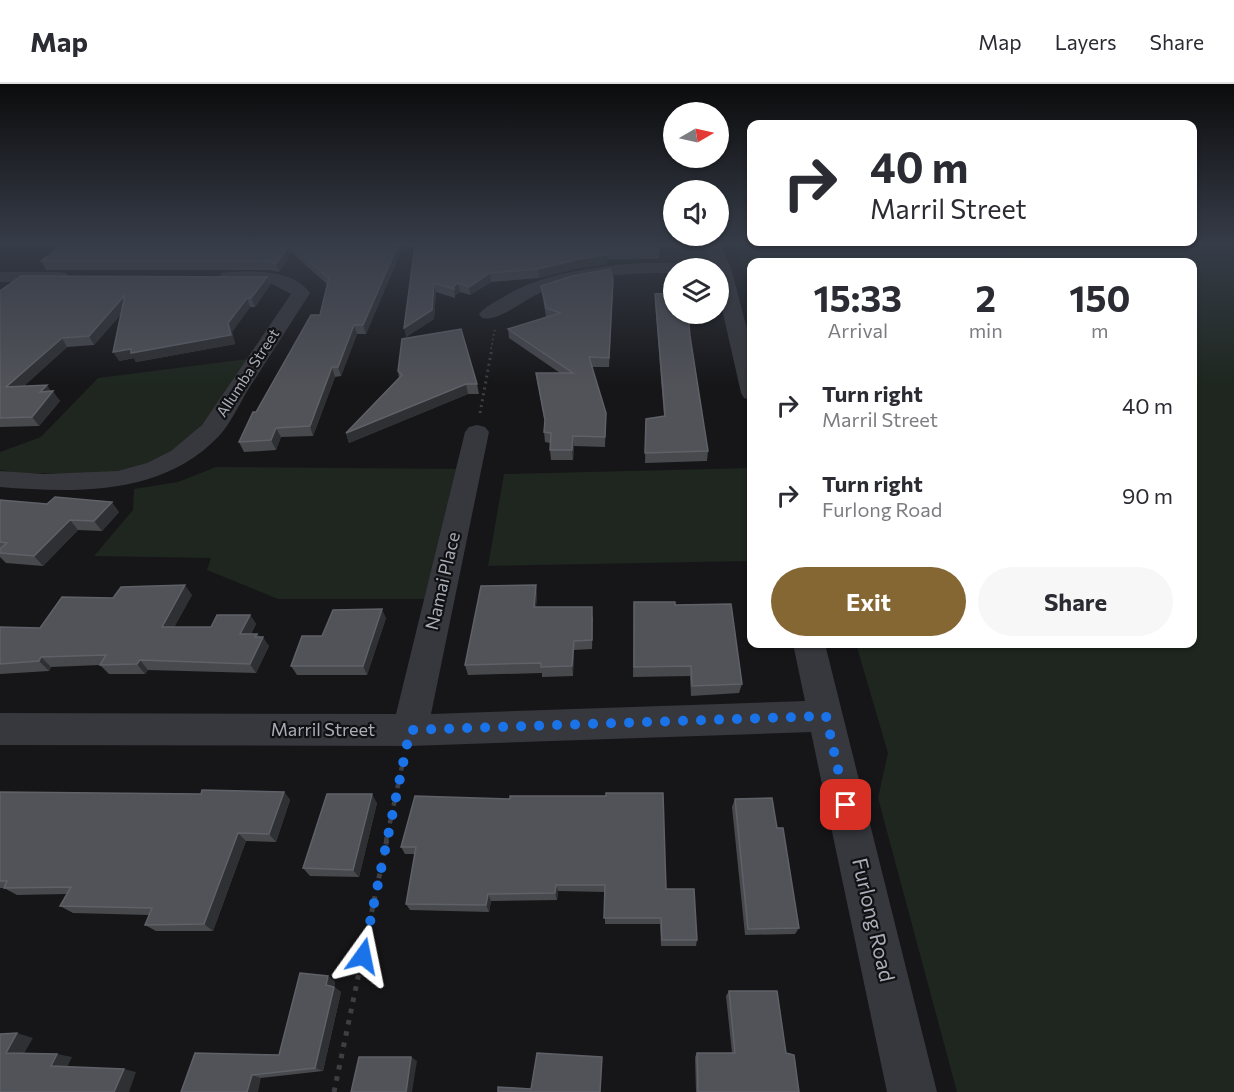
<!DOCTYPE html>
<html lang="en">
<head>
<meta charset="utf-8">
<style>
  :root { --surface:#fff; --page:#f7f7f7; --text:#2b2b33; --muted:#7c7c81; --line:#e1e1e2; --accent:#856733 }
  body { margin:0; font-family:Commissioner,sans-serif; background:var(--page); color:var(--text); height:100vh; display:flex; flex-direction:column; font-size:22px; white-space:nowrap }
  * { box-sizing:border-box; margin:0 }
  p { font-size:20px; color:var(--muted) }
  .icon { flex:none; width:33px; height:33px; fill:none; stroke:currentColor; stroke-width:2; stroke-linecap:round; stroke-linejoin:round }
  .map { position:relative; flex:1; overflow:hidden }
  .drawer { position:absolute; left:747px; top:174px; width:450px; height:390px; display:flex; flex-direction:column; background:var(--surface); border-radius:12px; box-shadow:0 2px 4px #0004 }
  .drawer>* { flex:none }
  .guide { position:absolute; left:747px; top:36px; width:450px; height:126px; border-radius:12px; box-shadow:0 2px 4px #0004; background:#fff; color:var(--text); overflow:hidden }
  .needle { width:39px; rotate:81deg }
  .buttons { position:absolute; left:663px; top:18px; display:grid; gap:12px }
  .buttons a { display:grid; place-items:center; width:66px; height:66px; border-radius:50%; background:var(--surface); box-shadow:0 2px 4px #0004; font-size:30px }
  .pin { position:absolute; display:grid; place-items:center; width:51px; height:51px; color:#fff; margin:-26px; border-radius:12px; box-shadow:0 3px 9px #0006 }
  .me { position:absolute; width:66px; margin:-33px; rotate:12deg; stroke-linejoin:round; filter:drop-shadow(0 0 4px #0008) }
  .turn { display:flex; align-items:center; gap:21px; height:126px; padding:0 24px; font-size:27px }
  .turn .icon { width:78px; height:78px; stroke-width:2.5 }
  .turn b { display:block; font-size:42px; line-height:51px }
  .eta { display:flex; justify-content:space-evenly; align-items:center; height:102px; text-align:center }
  .eta b { font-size:36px; font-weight:700; line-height:42px }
  .button { display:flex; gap:12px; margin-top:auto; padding:12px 24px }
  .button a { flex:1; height:69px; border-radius:36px; background:var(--accent); color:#fff; font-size:24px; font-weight:700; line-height:69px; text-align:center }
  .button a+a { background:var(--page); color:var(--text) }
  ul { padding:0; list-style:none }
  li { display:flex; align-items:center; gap:18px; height:90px; padding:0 24px }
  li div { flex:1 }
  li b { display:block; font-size:22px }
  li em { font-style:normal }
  header { display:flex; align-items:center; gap:36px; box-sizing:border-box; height:84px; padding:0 30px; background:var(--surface); border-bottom:2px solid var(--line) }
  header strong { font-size:28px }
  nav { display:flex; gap:33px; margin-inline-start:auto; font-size:21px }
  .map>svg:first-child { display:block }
  .green { fill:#1e261f }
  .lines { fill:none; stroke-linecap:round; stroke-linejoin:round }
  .path-far3 { stroke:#3d3f44; stroke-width:2; stroke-dasharray:1.5 3; stroke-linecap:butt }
  .path-far2 { stroke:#3d3f44; stroke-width:3; stroke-dasharray:2 4; stroke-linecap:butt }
  .path-far1 { stroke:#3d3f44; stroke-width:4.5; stroke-dasharray:4 5; stroke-linecap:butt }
  .path { stroke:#3d3f44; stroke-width:5; stroke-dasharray:4.5 7; stroke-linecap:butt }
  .street { fill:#37383d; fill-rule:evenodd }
  .wall { fill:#47494d }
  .shaded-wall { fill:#2f3033 }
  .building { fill:#525359; stroke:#5f6168; stroke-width:1.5 }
  .route { stroke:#1a73e8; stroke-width:10; stroke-dasharray:0 18 }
  .labels { text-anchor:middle; stroke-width:4.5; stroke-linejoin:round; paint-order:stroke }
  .far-street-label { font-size:15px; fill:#a8adb8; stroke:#111113 }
  .street-label { font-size:18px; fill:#a8adb8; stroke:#111113 }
  .near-street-label { font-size:21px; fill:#a8adb8; stroke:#111113 }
</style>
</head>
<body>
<header>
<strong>Map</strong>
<nav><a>Map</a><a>Layers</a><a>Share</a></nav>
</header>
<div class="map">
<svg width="1234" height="1008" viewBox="0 0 1234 1008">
  <rect width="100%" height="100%" fill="#161618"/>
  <g class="green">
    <path d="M 735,161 L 1234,161 L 1234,1008 L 957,1008 L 878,714 L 888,669 L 856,560 L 1192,560 L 1192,178 L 752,178 L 751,208 Z"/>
    <path d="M 255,274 L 184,363 L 137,384 L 102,390 L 17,389 L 0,386 L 0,368 L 41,353 L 98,294 Z"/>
    <path d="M 216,383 L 467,385 L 439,515 L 278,515 L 207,486 L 211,474 L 94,472 L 133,426 L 134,405 L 178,398 Z"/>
    <path d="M 751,384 L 751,477 L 488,482 L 504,390 Z"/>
  </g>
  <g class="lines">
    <path class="path-far3" d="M 491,265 L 495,245"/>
    <path class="path-far2" d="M 480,329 L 492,264"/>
    <path class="path-far1" d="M 386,757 L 404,673"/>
    <path class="path" d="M 334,1008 L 387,755"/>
    <g class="street">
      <path d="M 705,161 L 721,161 L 731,184 L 752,264 L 752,316 L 744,314 L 741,309 L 718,207 L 718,184 L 713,184 Z"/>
      <path d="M 641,179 L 694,179 L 700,180 L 703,184 L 674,184 L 674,189 C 629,189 581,191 540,209 C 524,216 498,238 482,234 L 479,230 C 484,224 491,220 498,216 C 540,189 592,183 641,179 Z"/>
      <path d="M 0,188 L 60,188 L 66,189 L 69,193 L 66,197 L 60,198 L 0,198 Z"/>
      <path d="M 228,188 C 254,187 293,185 310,209 C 289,242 267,276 246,309 C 238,323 230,340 219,352 C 162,412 76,409 0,403 L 0,387 L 44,390 L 118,387 L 147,379 L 171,367 L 202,341 L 291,210 L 272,200 L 222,197 L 219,193 L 222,189 Z"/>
      <path d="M 477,341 L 485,343 L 489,348 L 431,630 L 805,617 L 793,560 L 825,560 L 937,1008 L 887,1008 L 811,648 L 410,662 L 0,661 L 0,629 L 396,630 L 465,348 L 469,343 Z"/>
    </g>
  </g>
  <g class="wall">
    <path d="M 62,161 L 401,161 L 402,165 L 366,250 L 357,250 L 341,292 L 335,293 L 313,352 L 281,353 L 276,366 L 244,368 L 239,358 L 256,328 L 320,231 L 327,200 L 292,169 L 279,188 L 270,186 L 46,186 L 41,177 Z"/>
    <path d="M 415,161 L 659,166 L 659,175 L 607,175 L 607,180 L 579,184 L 539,194 L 491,198 L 470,211 L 460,208 L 455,211 L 455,214 L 436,208 L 434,235 L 406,253 Z"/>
    <path d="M 267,193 L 270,201 L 255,223 L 250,223 L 232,248 L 235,260 L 136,278 L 134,274 L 119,277 L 121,230 L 94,261 L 67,263 L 24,302 L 51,307 L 60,317 L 39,342 L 0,343 L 0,207 Z"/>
    <path d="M 541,202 L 613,204 L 609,283 L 592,283 L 606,329 L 605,363 L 574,362 L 573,376 L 551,376 L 550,366 L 550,359 L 545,358 L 544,348 L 545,339 L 536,289 L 560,289 L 509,254 L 508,245 L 546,233 Z"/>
    <path d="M 655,210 L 690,252 L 708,367 L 707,377 L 645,379 L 646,335 L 664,332 L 655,219 Z"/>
    <path d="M 398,287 L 477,300 L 479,310 L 468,310 L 349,359 L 346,349 L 399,294 Z"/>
    <path d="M 0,416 L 119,428 L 102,447 L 78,446 L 43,482 L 6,479 L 0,473 Z"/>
    <path d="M 537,510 L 536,523 L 593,533 L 592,565 L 574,566 L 573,592 L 542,593 L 542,589 L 468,591 L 465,581 Z"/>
    <path d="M 192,511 L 174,543 L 211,543 L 250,531 L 256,540 L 251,550 L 257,550 L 269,562 L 256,589 L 148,586 L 145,590 L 109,590 L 100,581 L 51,583 L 49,587 L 0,590 L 0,543 L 40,544 L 113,514 Z"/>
    <path d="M 634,518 L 675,521 L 742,600 L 739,609 L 691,612 L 690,592 L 633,593 Z"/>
    <path d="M 386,534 L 367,591 L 297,591 L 291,582 L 322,552 Z"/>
    <path d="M 0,708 L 201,710 L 284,708 L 290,716 L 276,758 L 246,757 L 213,847 L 156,847 L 145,841 L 149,831 L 73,829 L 60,822 L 67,810 L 17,811 L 4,804 L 0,804 Z"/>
    <path d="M 415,712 L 666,805 L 697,856 L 696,862 L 661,862 L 660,840 L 605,840 L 605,808 L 558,807 L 557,816 L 491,817 L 489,828 L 410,826 L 406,820 L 415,770 L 405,770 L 401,763 Z"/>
    <path d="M 735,715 L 777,744 L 799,844 L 795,850 L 745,851 L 732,723 Z"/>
    <path d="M 377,719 L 359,793 L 310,792 L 303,784 Z"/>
    <path d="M 328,892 L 335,898 L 334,903 L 341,908 L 323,987 L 261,994 L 181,1008 L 279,971 Z"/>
    <path d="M 729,907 L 786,969 L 799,1008 L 696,1008 L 695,973 L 697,969 L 732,969 L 726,912 Z"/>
  </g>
  <g class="shaded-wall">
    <path d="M 289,161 L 292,169 L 279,188 L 276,180 Z"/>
    <path d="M 398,161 L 401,161 L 402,165 L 366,250 L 363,241 Z"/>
    <path d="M 607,171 L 607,180 L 579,184 L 539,194 L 538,185 L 579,175 Z"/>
    <path d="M 490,189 L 491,198 L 470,211 L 469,203 Z"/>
    <path d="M 267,193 L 270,201 L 255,223 L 251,214 Z"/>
    <path d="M 434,199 L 436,208 L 434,235 L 406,253 L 404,244 Z"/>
    <path d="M 458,199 L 460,208 L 455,211 L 453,203 Z"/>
    <path d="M 125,211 L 130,220 L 94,261 L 89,252 Z"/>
    <path d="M 247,214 L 250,223 L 232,248 L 235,260 L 136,278 L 134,274 L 119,277 L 113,268 L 228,239 Z"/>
    <path d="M 354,241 L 357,250 L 341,292 L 338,283 Z"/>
    <path d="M 62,254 L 67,263 L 13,312 L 6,303 Z"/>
    <path d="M 332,283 L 335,293 L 313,352 L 310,342 Z"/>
    <path d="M 466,300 L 468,310 L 349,359 L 346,349 Z"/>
    <path d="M 47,301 L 52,309 L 53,307 L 60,317 L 39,342 L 32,333 L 40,308 Z"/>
    <path d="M 276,344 L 281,353 L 276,366 L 271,356 Z"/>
    <path d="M 573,352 L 574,362 L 573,376 L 572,366 Z"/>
    <path d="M 112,418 L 119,428 L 102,447 L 94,437 Z"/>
    <path d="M 70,436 L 78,446 L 43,482 L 34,472 Z"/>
    <path d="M 185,501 L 192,511 L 169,553 L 162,543 Z"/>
    <path d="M 536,501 L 537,510 L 535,533 L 534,523 Z"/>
    <path d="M 382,525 L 386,534 L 367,591 L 363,582 Z"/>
    <path d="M 250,531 L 256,540 L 246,559 L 240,550 Z"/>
    <path d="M 257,550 L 262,557 L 263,553 L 269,562 L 256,589 L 250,580 L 255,553 Z"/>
    <path d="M 574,557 L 574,566 L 573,592 L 572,582 Z"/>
    <path d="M 41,573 L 51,583 L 49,587 L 39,577 Z"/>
    <path d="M 140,576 L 148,586 L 145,590 L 137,580 Z"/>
    <path d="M 284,708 L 290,716 L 276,758 L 269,750 Z"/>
    <path d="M 372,710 L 377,719 L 359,793 L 353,786 Z"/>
    <path d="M 238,749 L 246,757 L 213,847 L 204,840 Z"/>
    <path d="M 556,801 L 558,807 L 557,816 L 555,809 Z"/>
    <path d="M 488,810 L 491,817 L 489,828 L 486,821 Z"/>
    <path d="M 328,892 L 335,898 L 333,906 L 326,901 Z"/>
    <path d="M 334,903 L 341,908 L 323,987 L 315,984 Z"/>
    <path d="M 17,949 L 33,954 L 22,973 L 6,969 Z"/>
    <path d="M 57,970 L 72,973 L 66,986 L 51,982 Z"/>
    <path d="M 411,973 L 417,977 L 412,1008 L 406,1008 Z"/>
    <path d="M 124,985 L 136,988 L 129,1008 L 114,1008 Z"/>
    <path d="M 252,991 L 261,994 L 258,1008 L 247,1008 Z"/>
  </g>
  <g class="building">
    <path d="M 62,161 L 289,161 L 276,180 L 267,177 L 41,177 Z"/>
    <path d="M 289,161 L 398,161 L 363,241 L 354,241 L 338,283 L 332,283 L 310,342 L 276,344 L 271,356 L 239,358 L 253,328 L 256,328 L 311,231 L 320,231 L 329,194 Z"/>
    <path d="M 415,161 L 658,161 L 659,166 L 606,167 L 607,171 L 579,175 L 538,185 L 490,189 L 469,203 L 458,199 L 453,203 L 454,205 L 434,199 L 432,226 L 404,244 Z"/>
    <path d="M 610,185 L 613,195 L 609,274 L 589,273 L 606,329 L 605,353 L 573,352 L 572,366 L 550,366 L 551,349 L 544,348 L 545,336 L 536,289 L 573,289 L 508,245 L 560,229 L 546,224 L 541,202 L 572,192 Z"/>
    <path d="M 21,192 L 267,193 L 251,214 L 247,214 L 228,239 L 231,251 L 131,269 L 131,265 L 113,268 L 125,211 L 89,252 L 62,254 L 6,303 L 47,301 L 40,308 L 53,307 L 32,333 L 0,334 L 0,207 Z"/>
    <path d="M 674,209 L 674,230 L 688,230 L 690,252 L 708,367 L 645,369 L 646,335 L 665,332 L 655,210 Z"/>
    <path d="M 461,245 L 477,300 L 466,300 L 346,349 L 402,291 L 398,287 L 402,255 Z"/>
    <path d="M 55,413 L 112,418 L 94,437 L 70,436 L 34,472 L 0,469 L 0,465 L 7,459 L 0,458 L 0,416 L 47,420 Z"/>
    <path d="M 185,501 L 162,543 L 211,543 L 217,531 L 250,531 L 240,550 L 257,550 L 255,553 L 263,553 L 250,580 L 140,576 L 137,580 L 100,581 L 106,571 L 41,573 L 39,577 L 0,580 L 0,543 L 40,544 L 62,513 L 113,514 L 121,503 Z"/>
    <path d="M 536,501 L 534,523 L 592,523 L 592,556 L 574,557 L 572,582 L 541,583 L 541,579 L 465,581 L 481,502 Z"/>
    <path d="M 634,518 L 675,518 L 675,521 L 731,520 L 742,600 L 692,602 L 691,582 L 634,583 Z"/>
    <path d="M 382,525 L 363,582 L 291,582 L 302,552 L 322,552 L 333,526 Z"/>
    <path d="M 202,706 L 284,708 L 269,750 L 238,749 L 204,840 L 145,841 L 152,824 L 60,822 L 71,803 L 4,804 L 7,797 L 0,797 L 0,708 L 201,710 Z"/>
    <path d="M 606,709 L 663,709 L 666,805 L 694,805 L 697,856 L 662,856 L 661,834 L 604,834 L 605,801 L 556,801 L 555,809 L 488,810 L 486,821 L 406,820 L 416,763 L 401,763 L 415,712 L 510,715 L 510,712 L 606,712 Z"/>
    <path d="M 327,710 L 372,710 L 353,786 L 303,784 Z"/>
    <path d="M 772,714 L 777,744 L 783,744 L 799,844 L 748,845 L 735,715 Z"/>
    <path d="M 300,889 L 328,892 L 326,901 L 334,903 L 315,984 L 252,991 L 247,1008 L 181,1008 L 195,969 L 279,971 Z"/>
    <path d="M 729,907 L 777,907 L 786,969 L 794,971 L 799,1008 L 698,1008 L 697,969 L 735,969 Z"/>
    <path d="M 17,949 L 6,969 L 57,970 L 51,982 L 124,985 L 114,1008 L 0,1008 L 0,950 Z"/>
    <path d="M 537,969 L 602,973 L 600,1008 L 498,1008 L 498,1003 L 531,1005 Z"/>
    <path d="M 359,973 L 411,973 L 406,1008 L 351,1008 Z"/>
  </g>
  <linearGradient id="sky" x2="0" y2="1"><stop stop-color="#0c0c0d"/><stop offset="0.53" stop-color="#363c48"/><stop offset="1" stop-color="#363c48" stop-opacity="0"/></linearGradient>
  <rect width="1234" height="302" fill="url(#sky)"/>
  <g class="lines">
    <path class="route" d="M 363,872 L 410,646 L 826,632 L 846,721"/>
  </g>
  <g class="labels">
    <g class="far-street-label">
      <text transform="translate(248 289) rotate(-57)" y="5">Allumba Street</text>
    </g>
    <g class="street-label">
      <text transform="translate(443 497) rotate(-77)" y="6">Namai Place</text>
      <text x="323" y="652">Marril Street</text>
    </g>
    <g class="near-street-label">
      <text transform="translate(873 836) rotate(77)" y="7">Furlong Road</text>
    </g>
  </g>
</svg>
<div class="buttons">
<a><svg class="needle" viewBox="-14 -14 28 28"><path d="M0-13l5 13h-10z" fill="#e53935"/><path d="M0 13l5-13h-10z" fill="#7c7c81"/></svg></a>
<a><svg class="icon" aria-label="sound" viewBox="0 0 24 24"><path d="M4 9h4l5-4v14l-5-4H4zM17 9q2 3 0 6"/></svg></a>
<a><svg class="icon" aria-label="layers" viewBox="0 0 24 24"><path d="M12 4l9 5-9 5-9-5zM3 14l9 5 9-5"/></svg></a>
</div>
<div class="pin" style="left:846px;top:721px;background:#d93025"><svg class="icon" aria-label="arrive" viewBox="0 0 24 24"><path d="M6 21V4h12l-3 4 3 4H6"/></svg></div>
<svg class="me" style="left:363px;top:872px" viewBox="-20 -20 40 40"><path d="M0-17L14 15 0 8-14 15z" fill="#1a73e8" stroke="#fff" stroke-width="4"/></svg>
<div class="guide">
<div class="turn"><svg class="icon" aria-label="right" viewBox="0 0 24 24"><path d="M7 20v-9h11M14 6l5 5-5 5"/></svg><div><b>40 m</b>Marril Street</div></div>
</div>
<section class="drawer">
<div class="eta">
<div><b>15:33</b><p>Arrival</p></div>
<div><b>2</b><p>min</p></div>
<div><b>150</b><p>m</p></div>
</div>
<ul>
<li><svg class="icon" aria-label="right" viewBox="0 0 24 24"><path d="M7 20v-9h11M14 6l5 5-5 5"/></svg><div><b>Turn right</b><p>Marril Street</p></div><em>40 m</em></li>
<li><svg class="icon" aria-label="right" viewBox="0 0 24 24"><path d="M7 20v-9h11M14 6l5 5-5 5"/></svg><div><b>Turn right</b><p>Furlong Road</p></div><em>90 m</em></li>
</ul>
<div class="button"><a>Exit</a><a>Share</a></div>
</section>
</div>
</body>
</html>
